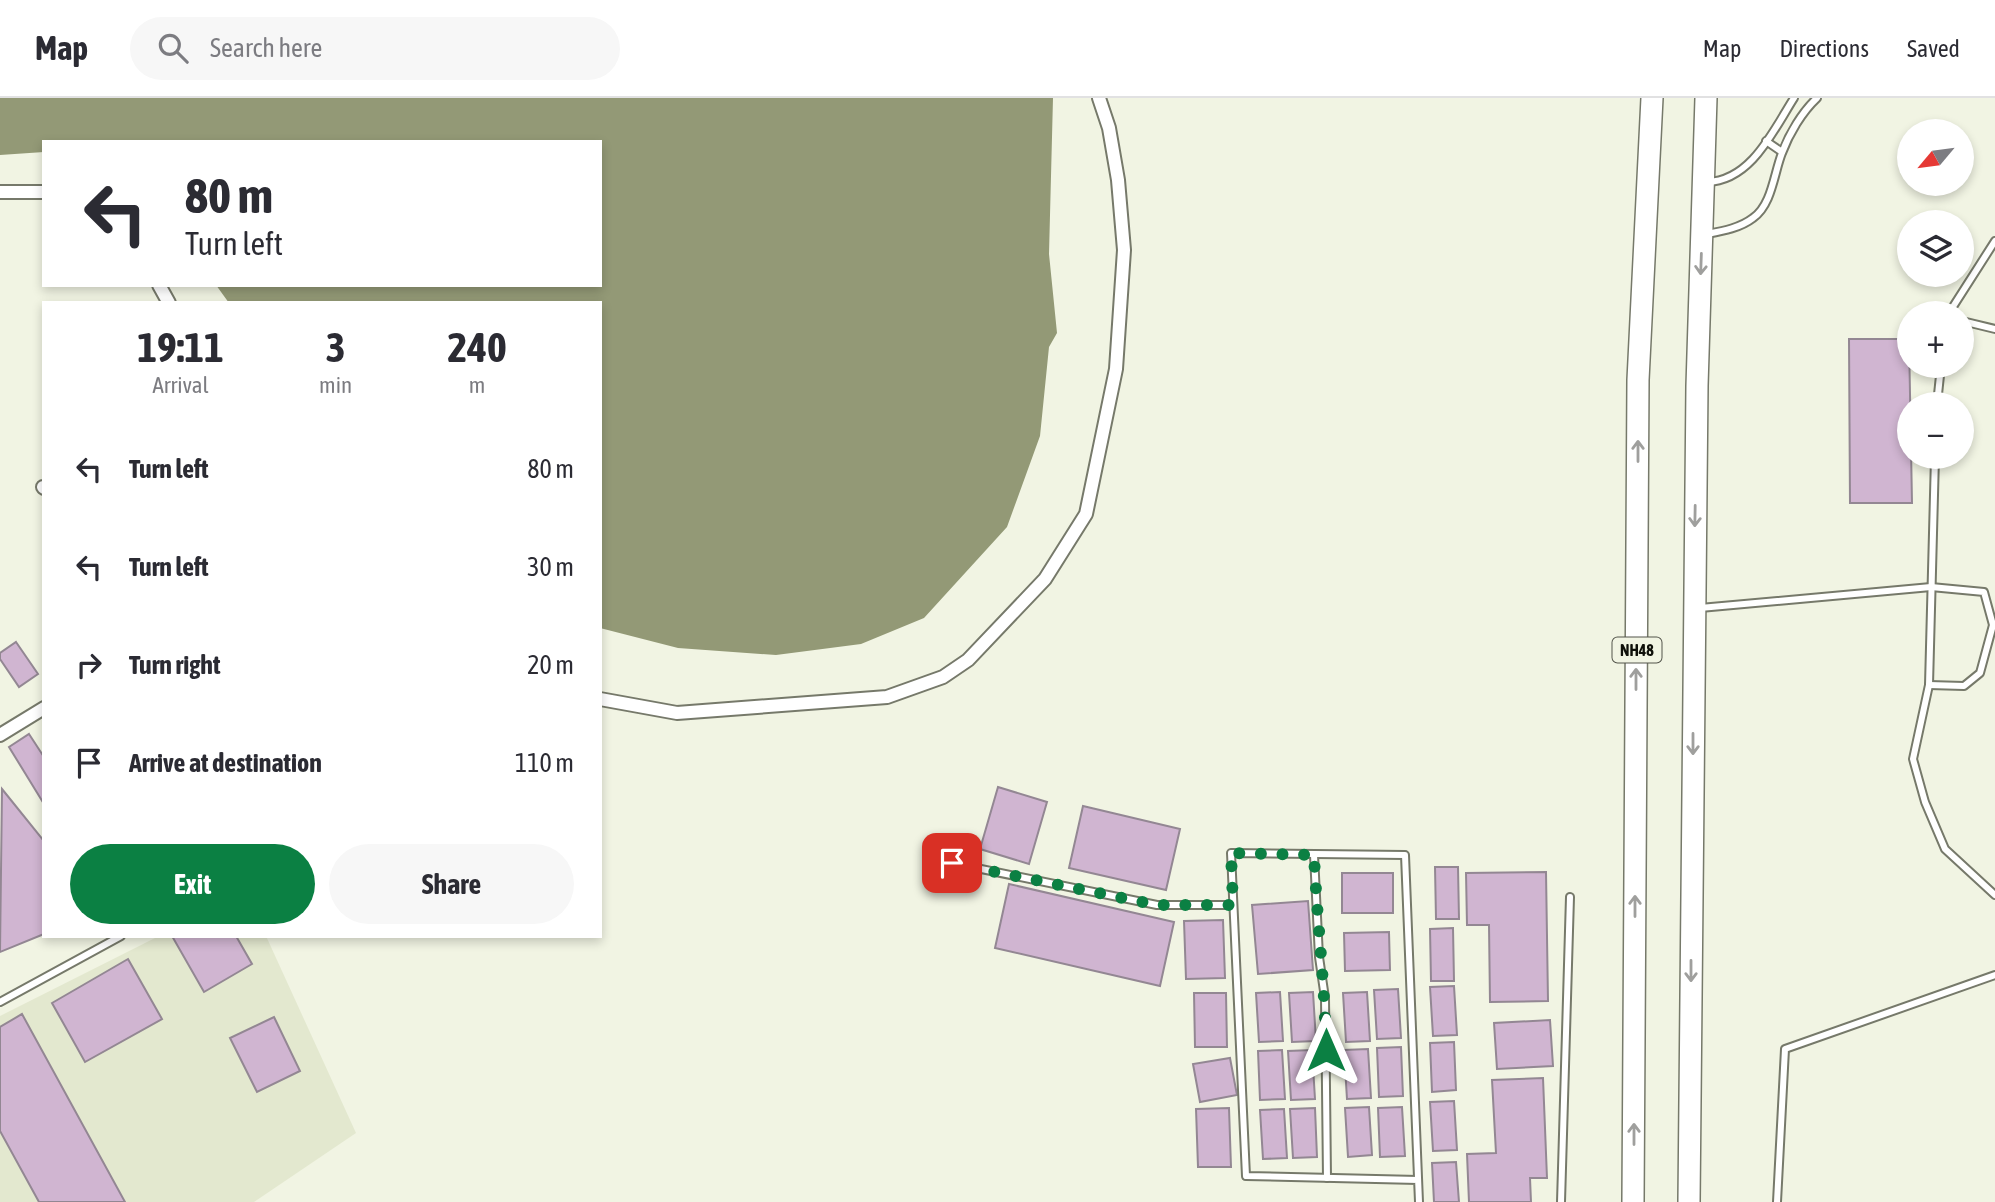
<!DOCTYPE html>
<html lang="en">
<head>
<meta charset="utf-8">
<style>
  :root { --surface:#fff; --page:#f7f7f7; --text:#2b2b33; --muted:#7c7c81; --line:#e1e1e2; --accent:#0b8043 }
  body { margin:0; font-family:"Asap Condensed",sans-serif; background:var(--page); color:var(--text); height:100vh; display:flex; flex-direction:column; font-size:26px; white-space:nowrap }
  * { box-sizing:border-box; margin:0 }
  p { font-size:23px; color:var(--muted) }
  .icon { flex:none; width:38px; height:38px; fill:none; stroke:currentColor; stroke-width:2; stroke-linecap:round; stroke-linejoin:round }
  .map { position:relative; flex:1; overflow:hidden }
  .panel { position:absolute; left:42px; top:203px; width:560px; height:637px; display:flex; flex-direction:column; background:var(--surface); border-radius:0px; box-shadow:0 4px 10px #0003 }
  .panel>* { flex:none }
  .hud { position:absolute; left:42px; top:42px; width:560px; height:147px; border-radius:0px; box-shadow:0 4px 10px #0003; background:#fff; color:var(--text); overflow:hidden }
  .needle { width:46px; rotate:241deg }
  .buttons { position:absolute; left:1897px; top:21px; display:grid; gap:14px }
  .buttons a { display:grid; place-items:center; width:77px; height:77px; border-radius:50%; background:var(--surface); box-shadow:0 4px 10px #0003; font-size:35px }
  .pin { position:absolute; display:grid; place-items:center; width:60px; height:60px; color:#fff; margin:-30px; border-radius:14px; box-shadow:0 4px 10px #0006 }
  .me { position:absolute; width:77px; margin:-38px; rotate:0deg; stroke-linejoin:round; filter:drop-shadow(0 0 5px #0008) }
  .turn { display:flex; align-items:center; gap:24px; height:147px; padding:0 28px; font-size:32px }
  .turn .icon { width:91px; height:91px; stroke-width:2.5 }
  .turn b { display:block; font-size:49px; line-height:60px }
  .eta { display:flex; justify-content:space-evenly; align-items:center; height:119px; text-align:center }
  .eta b { font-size:42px; font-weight:700; line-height:49px }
  .primary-button { display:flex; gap:14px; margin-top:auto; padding:14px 28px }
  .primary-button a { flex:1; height:80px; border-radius:42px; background:var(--accent); color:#fff; font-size:28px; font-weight:700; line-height:80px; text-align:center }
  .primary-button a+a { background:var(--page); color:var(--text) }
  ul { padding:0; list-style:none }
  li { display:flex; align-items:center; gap:21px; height:98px; padding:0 28px }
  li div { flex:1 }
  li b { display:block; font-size:26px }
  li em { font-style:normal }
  header { display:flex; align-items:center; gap:42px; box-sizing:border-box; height:98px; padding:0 35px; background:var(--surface); border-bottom:2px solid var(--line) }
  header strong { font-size:33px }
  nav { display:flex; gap:38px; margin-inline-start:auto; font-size:24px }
  .search { width:490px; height:63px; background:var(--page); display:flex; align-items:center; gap:18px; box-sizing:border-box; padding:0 24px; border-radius:38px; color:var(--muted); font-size:26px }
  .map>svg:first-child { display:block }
  .built { fill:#e3e8cf }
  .water { fill:#939976 }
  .building { fill:#d0b5d1; stroke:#938793; stroke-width:2 }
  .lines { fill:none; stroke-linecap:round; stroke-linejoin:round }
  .service-casing { stroke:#76796a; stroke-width:10 }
  .minor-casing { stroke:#76796a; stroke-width:16 }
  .trunk-casing { stroke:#76796a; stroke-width:24 }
  .service { stroke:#fff; stroke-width:6 }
  .minor { stroke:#fff; stroke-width:12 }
  .trunk { stroke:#fff; stroke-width:21 }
  .oneway { stroke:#9f9f9d }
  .route { stroke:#0b8043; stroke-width:12; stroke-dasharray:0 21.6 }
  .labels { text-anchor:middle; stroke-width:6; stroke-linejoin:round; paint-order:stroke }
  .shield { fill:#f1f4e3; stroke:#53544b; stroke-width:2 }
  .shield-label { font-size:16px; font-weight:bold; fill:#0f100a }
</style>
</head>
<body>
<header>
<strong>Map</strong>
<div class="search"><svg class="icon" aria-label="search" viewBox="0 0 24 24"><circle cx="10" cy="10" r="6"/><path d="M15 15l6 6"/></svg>Search here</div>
<nav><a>Map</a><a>Directions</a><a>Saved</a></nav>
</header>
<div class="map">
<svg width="1995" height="1104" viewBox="0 0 1995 1104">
  <rect width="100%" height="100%" fill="#f1f4e3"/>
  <path class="built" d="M 159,838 L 266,838 L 356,1035 L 254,1104 L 0,1104 L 0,918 Z"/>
  <path class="water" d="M 0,0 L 1053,0 L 1049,156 L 1057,235 L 1049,249 L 1040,338 L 1007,429 L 924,520 L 861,546 L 776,557 L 678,550 L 600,530 L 600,205 L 229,205 L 216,187 L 600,187 L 600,44 L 44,44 L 44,54 L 0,57 Z"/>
  <g class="building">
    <path d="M 1849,241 L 1909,241 L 1912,405 L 1850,405 Z"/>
    <path d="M 16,544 L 38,576 L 19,589 L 0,561 L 0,555 Z"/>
    <path d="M 29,636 L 44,659 L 44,706 L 9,649 Z"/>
    <path d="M 998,689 L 1047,704 L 1029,766 L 980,751 Z"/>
    <path d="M 2,691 L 44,743 L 44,836 L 0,854 Z"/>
    <path d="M 1083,708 L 1180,731 L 1166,792 L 1069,770 Z"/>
    <path d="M 1435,769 L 1458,769 L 1459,821 L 1436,821 Z"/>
    <path d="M 1546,774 L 1548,903 L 1490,904 L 1489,827 L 1467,827 L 1466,775 Z"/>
    <rect x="1342" y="775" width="51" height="40"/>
    <path d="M 1009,786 L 1174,824 L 1160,888 L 995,850 Z"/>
    <path d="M 1308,803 L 1313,872 L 1258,876 L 1252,807 Z"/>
    <path d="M 1223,822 L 1225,880 L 1186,881 L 1184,823 Z"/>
    <path d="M 1453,830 L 1454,883 L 1431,883 L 1430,831 Z"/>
    <path d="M 1389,834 L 1390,872 L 1345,873 L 1344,835 Z"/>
    <path d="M 172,838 L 236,838 L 252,866 L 204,894 Z"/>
    <path d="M 128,861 L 162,921 L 85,964 L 52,905 Z"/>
    <path d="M 1454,888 L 1457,937 L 1433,938 L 1430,889 Z"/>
    <path d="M 1398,891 L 1401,940 L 1377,941 L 1374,892 Z"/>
    <path d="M 1280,894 L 1283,943 L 1259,944 L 1256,895 Z"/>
    <path d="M 1313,894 L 1316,943 L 1292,944 L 1289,895 Z"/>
    <path d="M 1367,894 L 1370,943 L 1346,944 L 1343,895 Z"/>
    <path d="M 1194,895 L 1226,895 L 1227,949 L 1195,949 Z"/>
    <path d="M 22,916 L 125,1104 L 39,1104 L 0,1033 L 0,929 Z"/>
    <path d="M 274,919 L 300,973 L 257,994 L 230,940 Z"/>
    <path d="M 1550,922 L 1553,968 L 1497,971 L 1494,925 Z"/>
    <path d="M 1454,944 L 1456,992 L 1432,994 L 1430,945 Z"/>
    <path d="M 1401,949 L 1403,998 L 1379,999 L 1377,950 Z"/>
    <path d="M 1368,951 L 1371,1000 L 1347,1001 L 1344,952 Z"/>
    <path d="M 1282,952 L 1285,1001 L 1260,1002 L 1258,953 Z"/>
    <path d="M 1312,952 L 1315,1001 L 1291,1002 L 1288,953 Z"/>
    <path d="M 1230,960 L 1237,997 L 1200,1004 L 1193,966 Z"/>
    <path d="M 1543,980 L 1547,1080 L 1530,1080 L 1531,1104 L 1469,1104 L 1467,1056 L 1496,1055 L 1492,982 Z"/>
    <path d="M 1454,1003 L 1457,1052 L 1433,1053 L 1430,1004 Z"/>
    <path d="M 1369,1009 L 1372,1057 L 1348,1059 L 1345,1010 Z"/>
    <path d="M 1402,1009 L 1405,1058 L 1380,1059 L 1378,1010 Z"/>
    <path d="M 1229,1010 L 1231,1069 L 1198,1069 L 1196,1011 Z"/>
    <path d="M 1315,1010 L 1317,1059 L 1293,1060 L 1290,1011 Z"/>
    <path d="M 1284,1011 L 1287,1060 L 1263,1061 L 1260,1012 Z"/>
    <path d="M 1456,1064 L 1459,1104 L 1434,1104 L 1432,1065 Z"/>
  </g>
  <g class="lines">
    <defs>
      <g id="service">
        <path d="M 1766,43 L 1782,54"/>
        <path d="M 1707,84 C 1751,83 1773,33 1794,0"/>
        <path d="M 1707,136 C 1723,133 1740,130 1753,120 C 1772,107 1774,75 1782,55 C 1789,36 1802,14 1817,0"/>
        <path d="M 1949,215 L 1995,143"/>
        <path d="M 1962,223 L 1995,231"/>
        <path d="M 1937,306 L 1941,268"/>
        <path d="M 1935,359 L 1929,587 L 1913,661 L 1925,704 L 1945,751 L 1995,797"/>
        <path d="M 1700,510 L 1931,489 L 1984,494 L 1993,527 L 1980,575 L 1964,588 L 1929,587"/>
        <path d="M 1314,757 L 1319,859 L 1325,900 L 1327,1080"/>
        <path d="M 952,765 L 1157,807 L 1233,807"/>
        <path d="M 0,904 L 121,838"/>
        <path d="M 1418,1082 L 1246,1078 L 1231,755 L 1405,757 L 1419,1104"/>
        <path d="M 1561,1104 L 1570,799"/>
        <path d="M 1777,1104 L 1785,951 L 1995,877"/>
      </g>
      <g id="minor">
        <path d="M 0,94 L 44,94"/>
        <path d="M 159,187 L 169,205"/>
        <path d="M 43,389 L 44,390"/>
        <path d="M 600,601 L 677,615 L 887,599 L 943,579 L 968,562 L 1045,481 L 1086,416 L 1116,271 L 1124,152 L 1118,82 L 1109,30 L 1099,0"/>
        <path d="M 0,637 L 44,610"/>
      </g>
      <g id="trunk">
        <path d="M 1633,1104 L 1638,282 L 1652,0"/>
        <path d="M 1689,1104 L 1697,288 L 1706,0"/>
      </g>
    </defs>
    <use href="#service" class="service-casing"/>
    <use href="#minor" class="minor-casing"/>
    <use href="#trunk" class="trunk-casing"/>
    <use href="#service" class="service"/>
    <use href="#minor" class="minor"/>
    <use href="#trunk" class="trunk"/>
  </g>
  <defs><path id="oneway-shaft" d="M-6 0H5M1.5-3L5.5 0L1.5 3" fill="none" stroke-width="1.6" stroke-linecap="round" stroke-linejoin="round" transform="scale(1.75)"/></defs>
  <g class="oneway">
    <use href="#oneway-shaft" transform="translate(1701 166) rotate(92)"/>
    <use href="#oneway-shaft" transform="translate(1638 353) rotate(-90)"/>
    <use href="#oneway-shaft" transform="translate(1695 418) rotate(91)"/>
    <use href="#oneway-shaft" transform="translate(1636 581) rotate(-90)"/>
    <use href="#oneway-shaft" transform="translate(1693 646) rotate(90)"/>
    <use href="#oneway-shaft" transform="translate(1635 808) rotate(-90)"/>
    <use href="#oneway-shaft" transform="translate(1691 873) rotate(90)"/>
    <use href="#oneway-shaft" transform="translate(1634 1036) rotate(-90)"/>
  </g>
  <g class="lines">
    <path class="route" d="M 952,765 L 1157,807 L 1233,807 L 1231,755 L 1314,757 C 1317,822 1325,887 1326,952"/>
  </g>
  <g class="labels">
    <rect class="shield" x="1612.5" y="539.5" width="49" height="25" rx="5"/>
    <g class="shield-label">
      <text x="1637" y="558">NH48</text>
    </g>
  </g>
</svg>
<div class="buttons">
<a><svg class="needle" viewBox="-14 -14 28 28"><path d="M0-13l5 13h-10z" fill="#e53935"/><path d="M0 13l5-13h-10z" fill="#7c7c81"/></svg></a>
<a><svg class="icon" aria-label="layers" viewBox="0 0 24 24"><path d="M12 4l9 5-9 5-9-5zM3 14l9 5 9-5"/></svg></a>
<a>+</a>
<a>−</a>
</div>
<div class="pin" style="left:952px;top:765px;background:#d93025"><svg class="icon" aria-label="arrive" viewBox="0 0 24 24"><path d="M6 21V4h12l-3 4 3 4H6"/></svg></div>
<svg class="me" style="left:1326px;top:952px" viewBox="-20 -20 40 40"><path d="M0-17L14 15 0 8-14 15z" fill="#0b8043" stroke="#fff" stroke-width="4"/></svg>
<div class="hud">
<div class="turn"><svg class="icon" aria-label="left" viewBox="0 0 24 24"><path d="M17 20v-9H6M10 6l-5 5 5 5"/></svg><div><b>80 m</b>Turn left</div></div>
</div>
<section class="panel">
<div class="eta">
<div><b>19:11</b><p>Arrival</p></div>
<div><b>3</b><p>min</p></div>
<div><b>240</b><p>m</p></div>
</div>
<ul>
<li><svg class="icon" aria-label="left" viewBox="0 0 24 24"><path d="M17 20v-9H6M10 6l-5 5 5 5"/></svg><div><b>Turn left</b></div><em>80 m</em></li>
<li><svg class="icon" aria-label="left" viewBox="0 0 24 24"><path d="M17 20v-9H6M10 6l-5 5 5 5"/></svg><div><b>Turn left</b></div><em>30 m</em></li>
<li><svg class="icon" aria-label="right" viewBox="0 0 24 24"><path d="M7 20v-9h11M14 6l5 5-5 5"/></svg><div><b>Turn right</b></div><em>20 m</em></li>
<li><svg class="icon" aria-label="arrive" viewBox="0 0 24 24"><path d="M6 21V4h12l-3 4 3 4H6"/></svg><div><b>Arrive at destination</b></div><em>110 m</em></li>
</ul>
<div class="primary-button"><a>Exit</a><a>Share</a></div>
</section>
</div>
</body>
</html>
